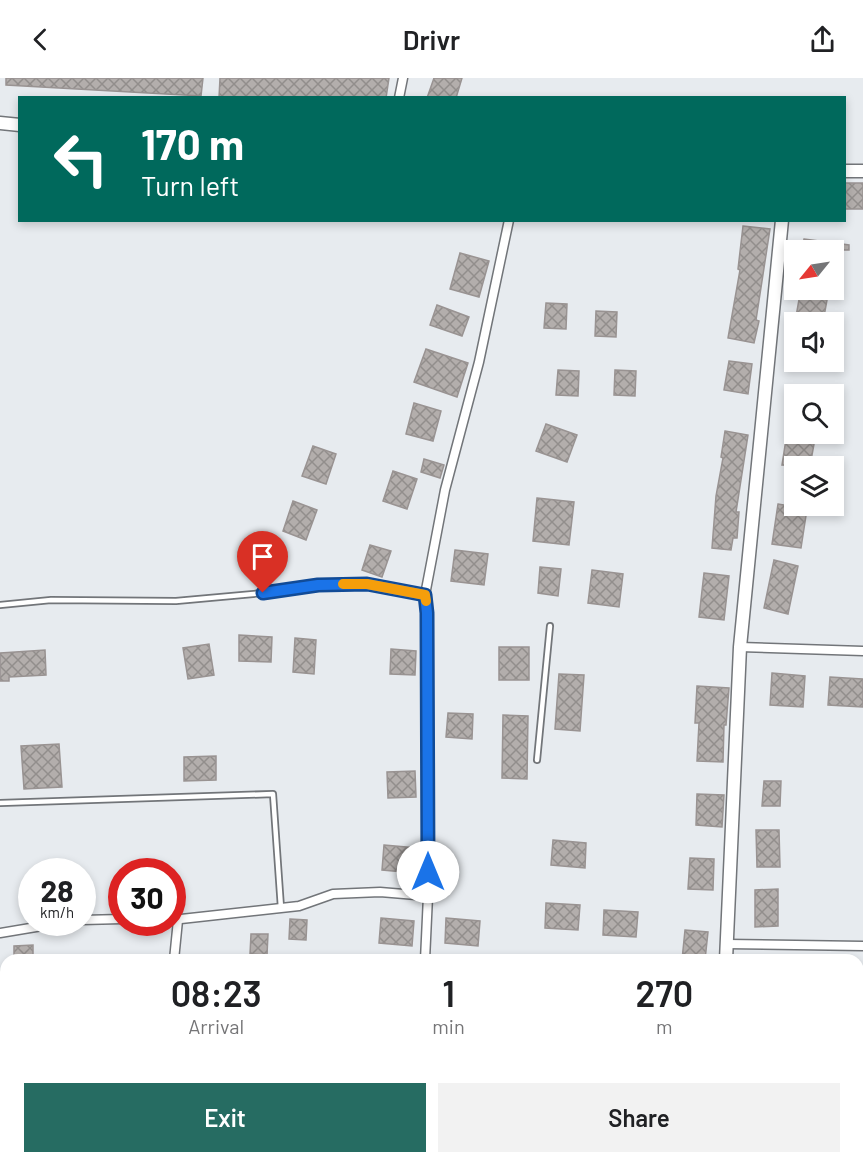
<!DOCTYPE html>
<html lang="en">
<head>
<meta charset="utf-8">
<style>
  :root { --surface:#fff; --page:#f2f2f2; --text:#202124; --muted:#757577; --accent:#266c62 }
  body { margin:0; font-family:Barlow,sans-serif; background:var(--page); color:var(--text); height:100vh; display:flex; flex-direction:column; font-size:22px; white-space:nowrap }
  * { box-sizing:border-box; margin:0 }
  p { font-size:20px; color:var(--muted) }
  .icon { flex:none; width:33px; height:33px; fill:none; stroke:currentColor; stroke-width:2; stroke-linecap:round; stroke-linejoin:round }
  .map { position:relative; flex:1; overflow:hidden }
  .sheet { position:absolute; left:0px; top:876px; width:864px; height:210px; display:flex; flex-direction:column; background:var(--surface); border-radius:18px 18px 0 0; box-shadow:0 3px 9px #0003 }
  .sheet>* { flex:none }
  .guide { position:absolute; left:18px; top:18px; width:828px; height:126px; border-radius:0px; box-shadow:0 3px 9px #0003; background:#00695c; color:#fff; overflow:hidden }
  .needle { width:39px; rotate:240deg }
  .fabs { position:absolute; left:784px; top:162px; display:grid; gap:12px }
  .fabs a { display:grid; place-items:center; width:60px; height:60px; border-radius:0px; background:var(--surface); box-shadow:0 3px 9px #0003; font-size:30px }
  .speed { position:absolute; left:18px; top:780px; display:flex; gap:12px; font-size:30px; font-weight:700; text-align:center }
  .speed>* { display:grid; place-content:center; width:78px; height:78px; border-radius:50%; background:var(--surface); box-shadow:0 3px 9px #0003; line-height:1 }
  .speed small { font-size:15px; font-weight:400 }
  .speed .limit { border:9px solid #d22; background:#fff; color:#111 }
  .pin { position:absolute; display:grid; place-items:center; width:51px; height:51px; color:#fff; margin:-62px -26px; border-radius:50% 50% 50% 0; rotate:-45deg; box-shadow:0 0 6px #0007 }
  .pin .icon { rotate:45deg }
  .me { position:absolute; width:66px; margin:-33px; rotate:0deg; stroke-linejoin:round; filter:drop-shadow(0 0 4px #0008) }
  .turn { display:flex; align-items:center; gap:21px; height:126px; padding:0 24px; font-size:27px }
  .turn .icon { width:78px; height:78px; stroke-width:2.5 }
  .turn b { display:block; font-size:42px; line-height:51px }
  .eta { display:flex; justify-content:space-evenly; align-items:center; height:102px; text-align:center }
  .eta b { font-size:36px; font-weight:600; line-height:42px }
  .button { display:flex; gap:12px; margin-top:auto; padding:12px 24px }
  .button a { flex:1; height:69px; border-radius:0px; background:var(--accent); color:#fff; font-size:24px; font-weight:600; line-height:69px; text-align:center }
  .button a+a { background:var(--page); color:var(--text) }
  header { display:flex; justify-content:space-between; align-items:center; height:78px; padding:0 24px; background:var(--surface); font-size:27px; font-weight:600 }
  .map>svg:first-child { display:block }
  .building { fill:url(#building-cross-hatch); stroke:#999392; stroke-width:1.5 }
  .lines { fill:none; stroke-linecap:round; stroke-linejoin:round }
  .lane-casing { stroke:#727579; stroke-width:8 }
  .street-casing { stroke:#727579; stroke-width:11 }
  .secondary-casing { stroke:#727579; stroke-width:15 }
  .lane { stroke:#fff; stroke-width:4.5 }
  .street { stroke:#fff; stroke-width:8 }
  .secondary { stroke:#fff; stroke-width:12 }
  .route-casing { stroke:#114b97; stroke-width:15 }
  .route { stroke:#1a73e8; stroke-width:10 }
  .slow { stroke:#f59e0b; stroke-width:10 }
</style>
</head>
<body>
<header><svg class="icon" aria-label="back" viewBox="0 0 24 24"><path d="M15 5l-7 7 7 7"/></svg>Drivr<svg class="icon" aria-label="share" viewBox="0 0 24 24"><path d="M12 15V3M7 8l5-5 5 5M5 13v7h14v-7"/></svg></header>
<div class="map">
<svg width="863" height="1086" viewBox="0 0 863 1086">
  <defs>
    <pattern id="building-cross-hatch" width="8" height="8" patternUnits="userSpaceOnUse" patternTransform="scale(1.5)"><rect width="8" height="8" fill="#b3aeac"/><path d="M0 0l8 8M0 8l8-8" fill="none" stroke="#928e8c"/></pattern>
  </defs>
  <rect width="100%" height="100%" fill="#e7ebef"/>
  <g class="building">
    <path d="M 6,0 L 203,0 L 201,18 L 6,7 Z"/>
    <path d="M 220,0 L 389,0 L 386,20 L 219,20 Z"/>
    <path d="M 434,0 L 462,0 L 456,20 L 427,20 Z"/>
    <rect x="844" y="105" width="19" height="26"/>
    <path d="M 743,148 L 770,151 L 756,242 L 759,243 L 754,265 L 728,260 L 740,192 L 738,191 Z"/>
    <path d="M 804,161 L 849,167 L 849,172 L 802,172 Z"/>
    <path d="M 460,175 L 489,183 L 479,219 L 450,211 Z"/>
    <path d="M 800,216 L 827,222 L 823,244 L 795,244 Z"/>
    <path d="M 546,225 L 567,226 L 566,251 L 544,250 Z"/>
    <path d="M 437,227 L 469,239 L 462,258 L 430,247 Z"/>
    <path d="M 596,233 L 617,234 L 616,259 L 595,258 Z"/>
    <path d="M 426,271 L 468,285 L 457,319 L 414,304 Z"/>
    <path d="M 729,283 L 752,286 L 748,316 L 724,312 Z"/>
    <path d="M 558,292 L 579,293 L 578,318 L 556,317 Z"/>
    <path d="M 615,292 L 636,293 L 635,318 L 614,317 Z"/>
    <path d="M 414,325 L 441,333 L 433,363 L 406,356 Z"/>
    <path d="M 546,346 L 577,357 L 567,384 L 536,373 Z"/>
    <path d="M 725,353 L 748,357 L 736,434 L 739,434 L 737,460 L 733,460 L 731,472 L 712,470 L 716,418 L 723,380 L 721,379 Z"/>
    <path d="M 786,361 L 814,366 L 810,388 L 782,387 Z"/>
    <path d="M 313,368 L 336,376 L 326,406 L 302,398 Z"/>
    <path d="M 424,381 L 444,387 L 440,400 L 421,394 Z"/>
    <path d="M 393,393 L 417,401 L 407,431 L 383,423 Z"/>
    <path d="M 537,420 L 574,424 L 569,467 L 533,463 Z"/>
    <path d="M 293,423 L 317,432 L 306,462 L 283,453 Z"/>
    <path d="M 778,426 L 807,431 L 801,470 L 772,466 Z"/>
    <path d="M 370,467 L 391,473 L 382,499 L 362,492 Z"/>
    <path d="M 455,472 L 488,476 L 484,507 L 451,503 Z"/>
    <path d="M 774,482 L 798,488 L 788,536 L 764,530 Z"/>
    <path d="M 540,489 L 561,491 L 558,518 L 538,515 Z"/>
    <path d="M 592,492 L 623,496 L 619,529 L 588,525 Z"/>
    <path d="M 704,495 L 729,498 L 724,542 L 699,539 Z"/>
    <path d="M 239,557 L 272,559 L 271,584 L 239,583 Z"/>
    <path d="M 295,560 L 316,562 L 314,596 L 293,594 Z"/>
    <path d="M 209,566 L 214,597 L 188,601 L 183,570 Z"/>
    <rect x="499" y="569" width="30" height="33"/>
    <path d="M 391,571 L 416,573 L 415,597 L 390,596 Z"/>
    <path d="M 45,572 L 46,597 L 9,599 L 9,603 L 0,603 L 0,575 Z"/>
    <path d="M 772,595 L 805,598 L 803,629 L 770,627 Z"/>
    <path d="M 559,596 L 584,597 L 580,653 L 555,651 Z"/>
    <path d="M 830,599 L 863,601 L 863,629 L 828,627 Z"/>
    <path d="M 697,608 L 729,610 L 726,647 L 724,647 L 723,684 L 697,683 L 699,645 L 695,645 Z"/>
    <path d="M 448,635 L 473,636 L 472,661 L 446,659 Z"/>
    <path d="M 503,637 L 528,638 L 527,701 L 502,700 Z"/>
    <path d="M 59,666 L 62,709 L 24,711 L 21,668 Z"/>
    <path d="M 216,678 L 216,702 L 184,703 L 184,679 Z"/>
    <path d="M 415,693 L 416,719 L 388,720 L 387,694 Z"/>
    <path d="M 764,703 L 781,703 L 780,728 L 762,728 Z"/>
    <path d="M 697,716 L 724,717 L 722,749 L 696,747 Z"/>
    <path d="M 756,752 L 779,752 L 780,789 L 757,789 Z"/>
    <path d="M 553,762 L 586,765 L 585,790 L 551,787 Z"/>
    <path d="M 384,767 L 417,770 L 415,795 L 382,792 Z"/>
    <path d="M 690,780 L 714,781 L 713,812 L 688,811 Z"/>
    <path d="M 778,811 L 778,848 L 755,849 L 755,812 Z"/>
    <path d="M 546,825 L 580,827 L 578,852 L 545,850 Z"/>
    <path d="M 604,832 L 638,834 L 636,859 L 603,857 Z"/>
    <path d="M 381,840 L 414,843 L 412,868 L 379,865 Z"/>
    <path d="M 446,840 L 480,843 L 478,868 L 445,865 Z"/>
    <path d="M 290,841 L 307,842 L 306,862 L 289,861 Z"/>
    <path d="M 685,852 L 708,854 L 705,882 L 682,882 Z"/>
    <path d="M 251,856 L 268,856 L 267,877 L 250,876 Z"/>
    <path d="M 33,867 L 33,882 L 14,882 L 14,868 Z"/>
  </g>
  <g class="lines">
    <defs>
      <g id="lane">
        <path d="M 0,527 L 51,522 L 176,523 L 263,515 L 318,507 L 367,506 L 425,517"/>
        <path d="M 537,682 L 550,548"/>
        <path d="M 0,725 L 273,716 L 281,830"/>
      </g>
      <g id="street">
        <path d="M 399,20 L 403,0"/>
        <path d="M 740,569 L 863,573"/>
        <path d="M 82,842 L 122,841"/>
        <path d="M 172,842 L 299,828 L 333,816 L 380,814 L 428,818"/>
        <path d="M 0,855 L 66,844"/>
        <path d="M 727,866 L 863,868"/>
        <path d="M 174,882 L 178,842"/>
        <path d="M 425,882 L 428,818 L 427,535 L 425,517 L 445,412 L 479,284 L 509,142"/>
        <path d="M 154,1086 L 154,1080"/>
        <path d="M 416,1086 L 416,1080"/>
      </g>
      <g id="secondary">
        <path d="M 0,45 L 20,47"/>
        <path d="M 844,93 L 863,93"/>
        <path d="M 726,882 L 740,569 L 782,142"/>
        <path d="M 713,1086 L 713,1080"/>
      </g>
    </defs>
    <use href="#lane" class="lane-casing"/>
    <use href="#street" class="street-casing"/>
    <use href="#secondary" class="secondary-casing"/>
    <use href="#lane" class="lane"/>
    <use href="#street" class="street"/>
    <use href="#secondary" class="secondary"/>
  </g>
  <g class="lines">
    <defs>
      <path id="route" d="M 263,515 L 318,507 L 367,506 L 425,517 L 427,535 L 428,794"/>
    </defs>
    <use href="#route" class="route-casing"/>
    <use href="#route" class="route"/>
    <path class="slow" d="M 343,506 L 367,506 L 425,517 L 426,523"/>
  </g>
</svg>
<div class="fabs">
<a><svg class="needle" viewBox="-14 -14 28 28"><path d="M0-13l5 13h-10z" fill="#e53935"/><path d="M0 13l5-13h-10z" fill="#757577"/></svg></a>
<a><svg class="icon" aria-label="sound" viewBox="0 0 24 24"><path d="M4 9h4l5-4v14l-5-4H4zM17 9q2 3 0 6"/></svg></a>
<a><svg class="icon" aria-label="search" viewBox="0 0 24 24"><circle cx="10" cy="10" r="6"/><path d="M15 15l6 6"/></svg></a>
<a><svg class="icon" aria-label="layers" viewBox="0 0 24 24"><path d="M12 4l9 5-9 5-9-5zM3 14l9 5 9-5"/></svg></a>
</div>
<div class="speed"><div>28<small>km/h</small></div><div class="limit">30</div></div>
<div class="pin" style="left:263px;top:515px;background:#d93025"><svg class="icon" aria-label="arrive" viewBox="0 0 24 24"><path d="M6 21V4h12l-3 4 3 4H6"/></svg></div>
<svg class="me" style="left:428px;top:794px" viewBox="-20 -20 40 40"><circle r="19" fill="#fff"/><path d="M0-13L10 11 0 6-10 11z" fill="#1a73e8"/></svg>
<div class="guide">
<div class="turn"><svg class="icon" aria-label="left" viewBox="0 0 24 24"><path d="M17 20v-9H6M10 6l-5 5 5 5"/></svg><div><b>170 m</b>Turn left</div></div>
</div>
<section class="sheet">
<div class="eta">
<div><b>08:23</b><p>Arrival</p></div>
<div><b>1</b><p>min</p></div>
<div><b>270</b><p>m</p></div>
</div>
<div class="button"><a>Exit</a><a>Share</a></div>
</section>
</div>
</body>
</html>
